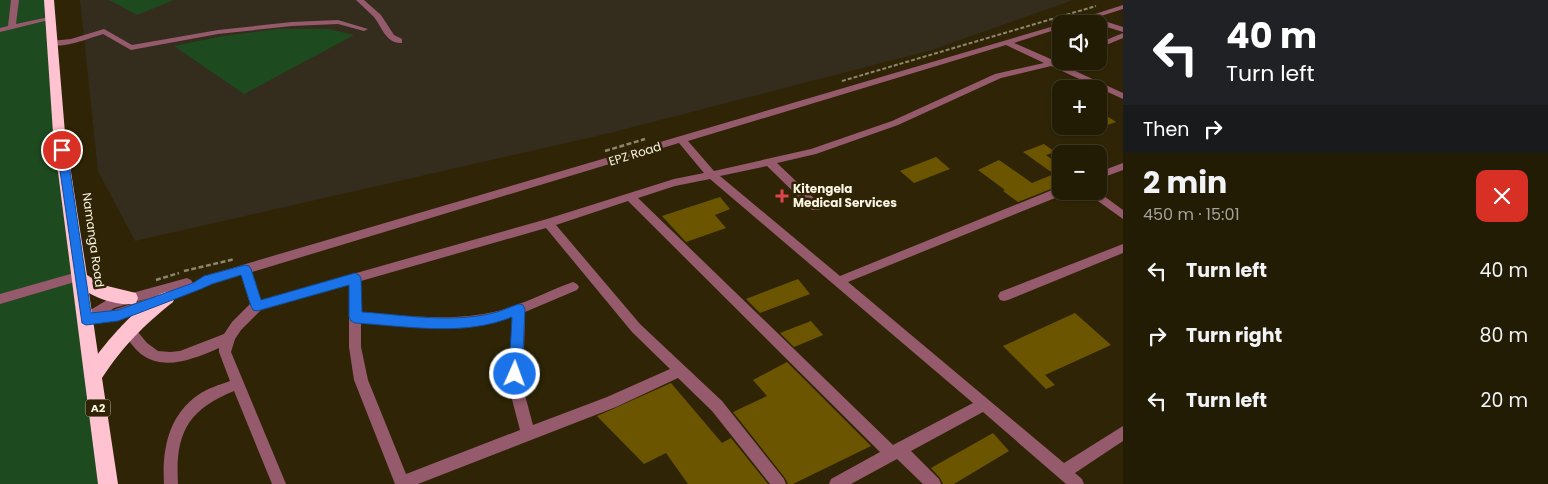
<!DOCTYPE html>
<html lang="en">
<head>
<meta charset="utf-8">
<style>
  :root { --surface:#231c04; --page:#2f2913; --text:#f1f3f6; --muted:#a3a19a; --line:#403a26 }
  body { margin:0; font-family:Poppins,sans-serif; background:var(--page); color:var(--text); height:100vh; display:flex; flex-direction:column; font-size:19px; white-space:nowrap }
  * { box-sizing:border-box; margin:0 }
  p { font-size:16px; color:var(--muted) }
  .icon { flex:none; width:28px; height:28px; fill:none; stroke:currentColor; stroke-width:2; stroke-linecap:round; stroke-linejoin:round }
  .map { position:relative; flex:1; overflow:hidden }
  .sheet { display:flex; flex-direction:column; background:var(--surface); width:425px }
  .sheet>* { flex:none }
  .banner { background:#202124; color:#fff; overflow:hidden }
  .tools { position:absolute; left:1052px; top:15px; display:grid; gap:10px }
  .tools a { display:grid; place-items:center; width:55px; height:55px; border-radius:10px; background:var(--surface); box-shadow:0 1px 4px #0004,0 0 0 1px var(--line); font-size:25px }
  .pin { position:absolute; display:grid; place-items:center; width:42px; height:42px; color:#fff; margin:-21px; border:2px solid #fff; border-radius:50%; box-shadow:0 1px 5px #0007 }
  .me { position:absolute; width:55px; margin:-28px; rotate:2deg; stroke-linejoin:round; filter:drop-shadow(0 0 4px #0008) }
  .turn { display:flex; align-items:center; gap:18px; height:105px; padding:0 20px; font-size:22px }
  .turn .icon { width:65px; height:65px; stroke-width:2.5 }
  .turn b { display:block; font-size:35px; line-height:42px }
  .then { display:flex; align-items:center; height:48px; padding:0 20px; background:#0003; gap:10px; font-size:19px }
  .round { display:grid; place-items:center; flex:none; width:52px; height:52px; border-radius:10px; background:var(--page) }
  .headline { display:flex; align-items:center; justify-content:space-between; height:85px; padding:0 20px }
  h1 { font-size:30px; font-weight:700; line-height:38px }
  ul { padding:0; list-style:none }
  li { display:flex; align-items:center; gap:15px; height:65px; padding:0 20px }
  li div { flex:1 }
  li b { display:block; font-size:19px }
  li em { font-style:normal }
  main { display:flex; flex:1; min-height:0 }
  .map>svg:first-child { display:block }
  .industrial { fill:#342c1c }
  .green { fill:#1e4a20 }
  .building { fill:#6c5500 }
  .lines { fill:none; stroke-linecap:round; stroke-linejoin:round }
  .path-far1 { stroke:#8e856d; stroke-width:2; stroke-dasharray:4 2; stroke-linecap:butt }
  .path { stroke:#8e856d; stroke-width:2.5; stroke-dasharray:5 2.5; stroke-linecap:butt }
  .minor { fill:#955a6b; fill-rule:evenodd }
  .highway { fill:#fec2d1; fill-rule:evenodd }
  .route { fill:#1a73e8; stroke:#114b97 }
  .health-dot { fill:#e0444e; stroke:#2f2506; stroke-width:2 }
  .labels { text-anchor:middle; stroke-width:5; stroke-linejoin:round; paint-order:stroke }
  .shield { fill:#2f2506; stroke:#bdb6a0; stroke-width:1 }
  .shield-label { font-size:11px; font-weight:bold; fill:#faf4e2 }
  .street-label { font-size:12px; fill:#faf4e2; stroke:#2f2506 }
  .poi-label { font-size:12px; font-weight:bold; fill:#faf4e2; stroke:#2f2506; text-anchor:start }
</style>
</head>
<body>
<main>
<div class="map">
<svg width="1123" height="484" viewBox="0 0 1123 484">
  <rect width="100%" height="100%" fill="#2f2506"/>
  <path class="industrial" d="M 80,0 L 1073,0 L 932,50 L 610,133 L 135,241 L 98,171 Z"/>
  <g class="green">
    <path d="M 0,0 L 49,0 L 49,19 L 108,484 L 0,484 Z"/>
    <path d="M 109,0 L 174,0 L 137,15 Z"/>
    <path d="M 278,29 L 329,29 L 354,35 L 244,94 L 174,46 L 223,36 Z"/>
  </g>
  <g class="building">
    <path d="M 1099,111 L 1116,122 L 1099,128 Z"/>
    <path d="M 1044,144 L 1055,152 L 1046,155 L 1061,166 L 1061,185 L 1018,202 L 1003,191 L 1005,190 L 978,170 L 999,160 L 1032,183 L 1054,174 L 1023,152 Z"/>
    <path d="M 936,157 L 950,169 L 914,183 L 900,171 Z"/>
    <path d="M 720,197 L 730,209 L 715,215 L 726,228 L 686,242 L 662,216 Z"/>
    <path d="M 798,279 L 810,294 L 760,313 L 746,299 Z"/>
    <path d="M 1075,313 L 1111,345 L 1045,375 L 1055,385 L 1046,389 L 1003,346 Z"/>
    <path d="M 811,321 L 823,335 L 794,347 L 780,333 Z"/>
    <path d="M 787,362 L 871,446 L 793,484 L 788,484 L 785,478 L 733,412 L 767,396 L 753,380 Z"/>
    <path d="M 671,383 L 722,443 L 731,438 L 768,484 L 688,484 L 666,453 L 644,464 L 597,416 Z"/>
    <path d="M 993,433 L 1009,451 L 954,484 L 943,484 L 940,478 L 931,468 Z"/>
  </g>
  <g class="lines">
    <path class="path-far1" d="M 842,81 L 1096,6"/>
    <g class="path">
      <path d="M 605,151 L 645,139"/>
      <path d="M 184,271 L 235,259"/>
      <path d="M 156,280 L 179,273"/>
    </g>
    <g class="minor">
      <path d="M 11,0 L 19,0 L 16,24 L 49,17 L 53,19 L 0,32 L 0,28 L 8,26 Z"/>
      <path d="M 356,0 L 364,0 L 381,15 L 394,35 L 402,39 L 402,43 C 386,44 382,27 374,17 C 368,11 362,6 356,0 Z"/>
      <path d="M 1123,5 L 1123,9 L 1095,18 L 1123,27 L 1123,32 L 1087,21 L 1077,24 L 1064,24 Z"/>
      <path d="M 338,20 L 368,29 L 364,31 L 338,24 L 292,26 L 218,34 L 131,50 L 103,34 C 90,38 58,51 47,43 L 51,41 L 71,39 L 104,29 L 132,45 L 218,30 L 292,22 Z"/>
      <path d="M 1061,24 L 1061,28 L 1014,43 L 1053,60 L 1061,59 L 1061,61 L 1065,61 L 1060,64 L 1123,93 L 1123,99 L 1051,66 L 1001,78 L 898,125 L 816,154 L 777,163 L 820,204 L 821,207 L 820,210 L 812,210 L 767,166 L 720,176 L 840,276 L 1057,188 L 1061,187 L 1061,191 L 1066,191 L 1065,194 L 848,282 L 1064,463 L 1123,426 L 1123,441 L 1075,473 L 1082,479 L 1084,484 L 1066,484 L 983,412 L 911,451 L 939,479 L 941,484 L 923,484 L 897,459 L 851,484 L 829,484 L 831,479 L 880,452 L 628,201 L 556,225 L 640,324 L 722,401 L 784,479 L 786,484 L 770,484 L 712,411 L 678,378 L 616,407 L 418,484 L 395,484 L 354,380 L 349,347 L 349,285 L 261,310 L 241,330 L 235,339 L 231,352 L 286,484 L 272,484 L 234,391 C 187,410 175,434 178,484 L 164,484 C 162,450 168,416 198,395 C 208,388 219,385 230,381 L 219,352 L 219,348 C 181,365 145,376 123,330 L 125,326 L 129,325 L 133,326 L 147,343 L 158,351 L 170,352 L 180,351 L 224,334 L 232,322 L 250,304 L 241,275 L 212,284 L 201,289 L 118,320 L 86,324 L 82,323 L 80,319 L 82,315 L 107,300 L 187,278 L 191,280 L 193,283 L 208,275 ZM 1006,45 L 1044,63 L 995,74 L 892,121 L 811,149 L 714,171 L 688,141 ZM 679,143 L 704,173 L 674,179 L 547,219 L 261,300 L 252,272 ZM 710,179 L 973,403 L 893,445 L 638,198 L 675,186 ZM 546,228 L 632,332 L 670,369 L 607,397 L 533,425 L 523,388 L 525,312 L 577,290 L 579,287 L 577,284 L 573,282 C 548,291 524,304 498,311 C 453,322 407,316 361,312 L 361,281 ZM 149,298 L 110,311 L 114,308 ZM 513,316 L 509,388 L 520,430 L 406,474 L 368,380 L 361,347 L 361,323 C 412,327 463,334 513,316 Z"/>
      <path d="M 1123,33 L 1123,38 L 1099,48 L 1099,43 Z"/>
      <path d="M 1123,163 L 1123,170 L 1099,179 L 1099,172 Z"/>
      <path d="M 1084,191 L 1097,191 L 1123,210 L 1123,219 Z"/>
      <path d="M 1123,244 L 1123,253 L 1008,300 L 1004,301 L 1000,300 L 998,296 L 1000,292 Z"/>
      <path d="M 81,271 L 85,273 L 87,276 L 85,279 L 0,304 L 0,294 Z"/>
    </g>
    <path class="highway" d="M 44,0 L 54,0 L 65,133 L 87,275 L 103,285 L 136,293 L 138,298 L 136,303 C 124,307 100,300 89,293 L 98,354 C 109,339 154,286 173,292 L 175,297 L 173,302 C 142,327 124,345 102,378 L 118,484 L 98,484 L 53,133 Z"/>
  </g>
  <path class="route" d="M 62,147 L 67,150 L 91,313 L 118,310 L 193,283 L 204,276 L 245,265 L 249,266 L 251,269 L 261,300 L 355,273 L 359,275 L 361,278 L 362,312 C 405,315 454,324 497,312 C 504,310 512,306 519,304 L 523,305 L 525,309 L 522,374 L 520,378 L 515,380 L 511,378 L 509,374 L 512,317 C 464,337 406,326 355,323 L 351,321 L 349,317 L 349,285 L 257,311 L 253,310 L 251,306 L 241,275 L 212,284 L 201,289 L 118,321 L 86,325 L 82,323 L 57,150 Z"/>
  <path class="health-dot" d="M779.5 188.5h5v5h5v5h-5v5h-5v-5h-5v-5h5z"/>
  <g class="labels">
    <rect class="shield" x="85.5" y="399.5" width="25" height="17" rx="4"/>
    <g class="shield-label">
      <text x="98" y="412">A2</text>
    </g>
    <g class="street-label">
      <text transform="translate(635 154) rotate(-17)" y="4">EPZ Road</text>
      <text transform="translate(93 240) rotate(82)" y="4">Namanga Road</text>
    </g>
    <g class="poi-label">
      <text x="793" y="193">Kitengela<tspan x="793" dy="14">Medical Services</tspan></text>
    </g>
  </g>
</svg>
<div class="tools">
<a><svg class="icon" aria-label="sound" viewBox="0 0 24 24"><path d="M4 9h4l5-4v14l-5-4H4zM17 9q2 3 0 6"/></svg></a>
<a>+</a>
<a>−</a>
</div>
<div class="pin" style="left:62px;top:150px;background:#d93025"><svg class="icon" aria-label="arrive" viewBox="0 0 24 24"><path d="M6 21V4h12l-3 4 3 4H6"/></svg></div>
<svg class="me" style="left:515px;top:374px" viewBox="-20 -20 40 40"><circle r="17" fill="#1a73e8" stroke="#fff" stroke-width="3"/><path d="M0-11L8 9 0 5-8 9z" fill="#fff"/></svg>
</div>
<section class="sheet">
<div class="banner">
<div class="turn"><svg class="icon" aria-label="left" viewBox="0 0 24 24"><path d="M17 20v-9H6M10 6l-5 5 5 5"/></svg><div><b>40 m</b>Turn left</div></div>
<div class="then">Then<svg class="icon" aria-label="right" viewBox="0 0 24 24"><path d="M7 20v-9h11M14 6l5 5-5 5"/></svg></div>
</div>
<div class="headline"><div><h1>2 min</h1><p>450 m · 15:01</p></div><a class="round" style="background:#d93025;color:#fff"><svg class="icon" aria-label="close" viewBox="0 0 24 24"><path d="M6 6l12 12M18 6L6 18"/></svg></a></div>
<ul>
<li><svg class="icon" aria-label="left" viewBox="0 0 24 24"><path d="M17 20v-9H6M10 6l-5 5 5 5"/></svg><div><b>Turn left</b></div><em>40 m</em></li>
<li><svg class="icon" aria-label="right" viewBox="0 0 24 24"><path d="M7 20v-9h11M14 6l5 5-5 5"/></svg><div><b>Turn right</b></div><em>80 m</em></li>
<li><svg class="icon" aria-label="left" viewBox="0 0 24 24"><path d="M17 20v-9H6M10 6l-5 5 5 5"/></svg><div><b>Turn left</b></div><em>20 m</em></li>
</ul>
</section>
</main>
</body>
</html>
